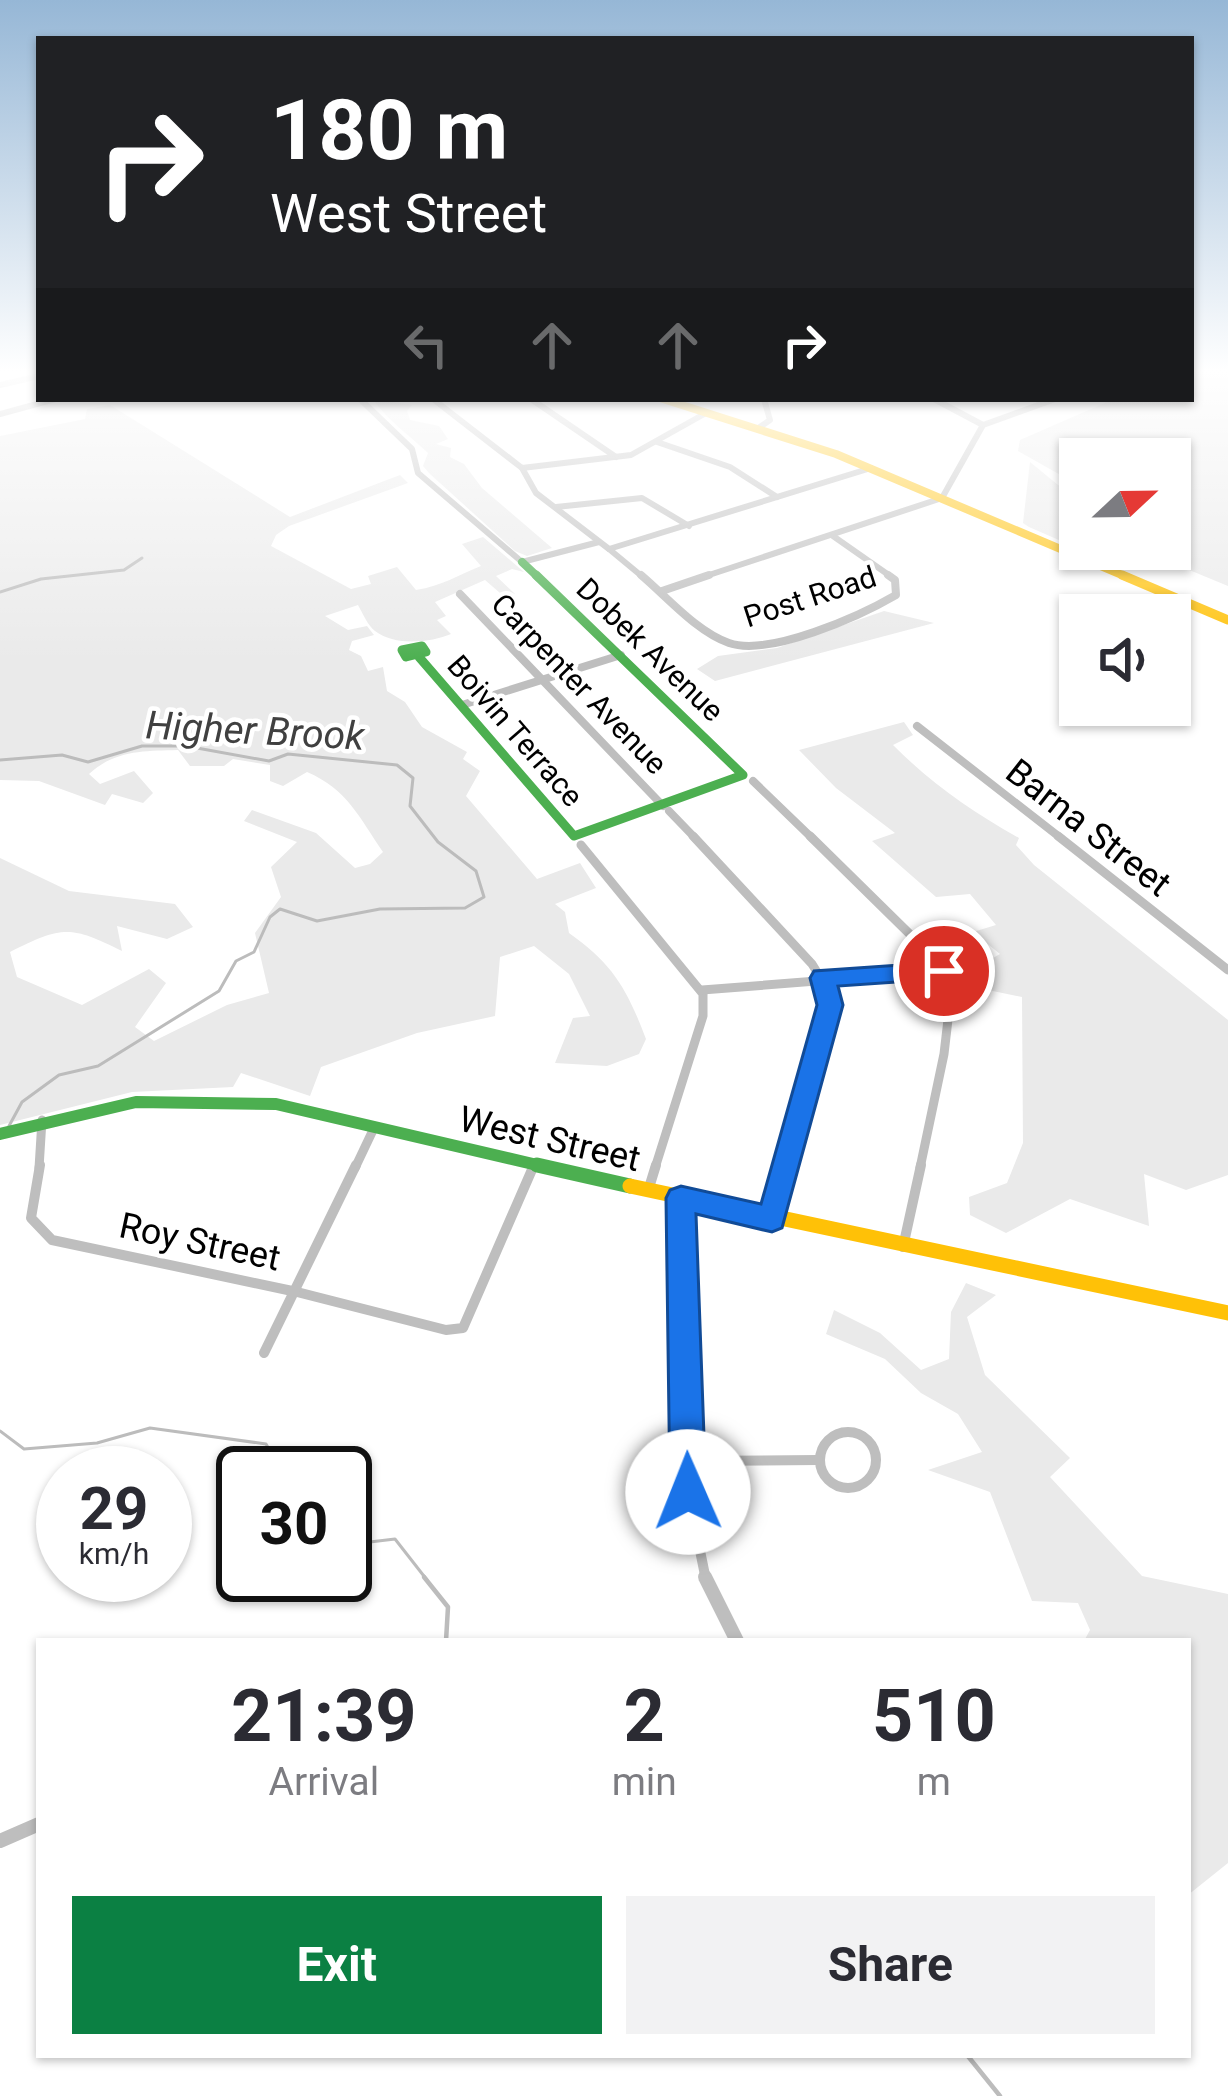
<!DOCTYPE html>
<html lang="en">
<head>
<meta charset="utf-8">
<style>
  :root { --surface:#fff; --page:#f2f2f3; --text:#2b2b33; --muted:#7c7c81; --accent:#0b8043 }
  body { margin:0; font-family:Roboto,sans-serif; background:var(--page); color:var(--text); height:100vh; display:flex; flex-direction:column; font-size:45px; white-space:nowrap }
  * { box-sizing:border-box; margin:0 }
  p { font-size:39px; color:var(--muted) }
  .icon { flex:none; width:66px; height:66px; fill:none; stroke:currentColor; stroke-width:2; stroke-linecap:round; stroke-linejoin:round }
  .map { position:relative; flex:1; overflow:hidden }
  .panel { position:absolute; left:36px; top:1638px; width:1155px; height:420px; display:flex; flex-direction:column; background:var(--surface); border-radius:0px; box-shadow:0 3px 9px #0004 }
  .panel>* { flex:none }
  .banner { position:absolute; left:36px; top:36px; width:1158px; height:366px; border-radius:0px; box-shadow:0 3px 9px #0004; background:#202124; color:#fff; overflow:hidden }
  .needle { width:78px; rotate:68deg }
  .tools { position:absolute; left:1059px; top:438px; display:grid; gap:24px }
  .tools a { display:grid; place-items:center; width:132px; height:132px; border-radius:0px; background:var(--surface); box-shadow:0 3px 9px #0004; font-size:60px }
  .speed { position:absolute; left:36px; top:1446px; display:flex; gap:24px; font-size:60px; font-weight:700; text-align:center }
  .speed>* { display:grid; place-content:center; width:156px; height:156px; border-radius:50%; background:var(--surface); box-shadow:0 3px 9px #0004; line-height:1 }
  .speed small { font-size:30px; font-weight:400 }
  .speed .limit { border:6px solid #111; border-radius:18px; background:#fff; color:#111 }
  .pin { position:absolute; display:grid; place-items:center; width:102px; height:102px; color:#fff; margin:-51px; border:6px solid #fff; border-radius:50%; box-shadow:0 3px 12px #0007 }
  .me { position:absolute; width:132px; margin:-66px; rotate:359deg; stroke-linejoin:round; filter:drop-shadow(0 0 9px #0008) }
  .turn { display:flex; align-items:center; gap:42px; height:252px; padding:0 36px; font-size:54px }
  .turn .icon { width:156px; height:156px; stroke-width:2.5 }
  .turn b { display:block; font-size:84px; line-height:102px }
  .lanes { display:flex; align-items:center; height:114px; padding:0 36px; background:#0003; justify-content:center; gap:60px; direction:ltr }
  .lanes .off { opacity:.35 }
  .eta { display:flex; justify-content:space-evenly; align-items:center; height:204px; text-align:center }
  .eta b { font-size:72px; font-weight:700; line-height:84px }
  .cta { display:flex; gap:24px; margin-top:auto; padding:24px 36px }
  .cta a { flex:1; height:138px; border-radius:0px; background:var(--accent); color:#fff; font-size:48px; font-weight:700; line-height:138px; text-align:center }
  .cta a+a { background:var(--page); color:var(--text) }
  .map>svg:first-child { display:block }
  .green { fill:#eaeaea }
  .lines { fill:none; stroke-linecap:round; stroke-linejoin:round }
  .stream-far1 { stroke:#bcbcbc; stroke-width:3 }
  .stream { stroke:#bcbcbc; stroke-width:4.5 }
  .street-far4 { stroke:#bebebe; stroke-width:6 }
  .street-far3 { stroke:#bebebe; stroke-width:8 }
  .street-far2 { stroke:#bebebe; stroke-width:9 }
  .street-far1 { stroke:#bebebe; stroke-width:10 }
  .street { stroke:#bebebe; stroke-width:14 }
  .fast-far3 { stroke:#4caf50; stroke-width:8 }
  .fast-far2 { stroke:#4caf50; stroke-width:9 }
  .fast-far1 { stroke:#4caf50; stroke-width:12 }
  .fast { stroke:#4caf50; stroke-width:15 }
  .slow-far2 { stroke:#ffc107; stroke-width:8 }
  .slow-far1 { stroke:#ffc107; stroke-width:9 }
  .slow { stroke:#ffc107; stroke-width:15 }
  .route { fill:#1a73e8; stroke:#114b97; stroke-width:3 }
  .labels { text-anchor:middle; stroke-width:9; stroke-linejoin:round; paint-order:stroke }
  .far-street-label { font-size:30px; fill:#000; stroke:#fff }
  .street-label { font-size:36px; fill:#000; stroke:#fff }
  .water-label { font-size:39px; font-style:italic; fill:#404040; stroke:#fff }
</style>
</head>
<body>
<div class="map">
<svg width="1228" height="2096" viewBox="0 0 1228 2096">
  <rect width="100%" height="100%" fill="#fff"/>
  <g class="green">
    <path d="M 1191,369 L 1228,369 L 1228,586 L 1153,555 L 1114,564 L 1029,527 L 1023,523 L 1030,462 L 1080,503 L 1080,549 L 1170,549 L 1170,459 L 1080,459 L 1080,486 L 1018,451 L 1020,440 L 1114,399 L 1191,399 Z"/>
    <path d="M 373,399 L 412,405 L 407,411 L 410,420 L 439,426 L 448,439 L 436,444 L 451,448 L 450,457 L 464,464 L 482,488 L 552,548 L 527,556 L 515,551 L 430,474 L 423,466 L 428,453 C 409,435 388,421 373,399 Z"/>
    <path d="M 110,405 L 290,517 L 400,475 L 408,483 L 289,526 L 276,535 L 271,546 L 351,589 L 371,584 L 368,576 L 397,567 L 416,590 C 442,586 458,575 481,566 L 462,544 L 483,537 L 524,572 L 512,569 L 496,576 L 515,594 L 507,599 L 485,580 L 435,602 L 446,616 L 437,620 L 451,634 C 430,643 394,646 375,631 C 368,626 362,612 358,605 L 325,616 L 348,630 L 367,626 L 374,635 L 352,641 L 349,650 L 361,656 L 368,671 L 383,667 L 387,691 L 405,702 L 422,727 L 467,752 L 463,759 L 480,771 L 466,796 L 537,879 L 580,863 L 596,888 L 555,904 L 565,912 L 569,933 C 613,964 627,989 646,1039 L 639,1054 L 607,1066 L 555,1063 L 573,1018 L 590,1016 L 569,974 L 534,946 L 500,957 L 495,1016 L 417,1033 L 321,1067 L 310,1096 L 241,1073 L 233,1087 L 132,1092 L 0,1125 L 0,858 L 69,891 L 175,904 L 193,927 L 167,939 L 117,926 L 122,951 C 70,925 62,926 10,952 L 17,977 L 82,1005 L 149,969 L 166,983 L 135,1027 L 154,1041 L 227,1005 L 269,993 L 255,933 L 281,897 L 271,867 L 297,842 L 244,821 L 252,810 L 316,833 L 355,868 L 370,864 L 383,852 C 359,817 347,789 307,772 L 283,786 L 270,781 L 270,765 L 233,759 L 224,766 L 190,766 L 178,750 C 144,751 115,750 89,774 L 100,784 L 134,771 L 153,793 L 143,803 L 112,794 L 105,805 L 39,781 L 0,780 L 0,436 L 85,419 L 87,409 Z"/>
    <path d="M 884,611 L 934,623 L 715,681 L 697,669 L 718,656 L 777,648 Z"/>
    <path d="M 904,722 L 913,735 L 893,745 C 932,784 971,811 1019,838 L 1016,845 L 1034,865 L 1228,1020 L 1228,1175 L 1186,1190 L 1144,1174 L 1149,1226 L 1070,1199 L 1006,1233 L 970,1215 L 969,1197 L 1007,1183 L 1023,1143 L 1022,997 L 988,990 L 964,974 L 1000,954 L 973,932 L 996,925 L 970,894 L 936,897 L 872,841 L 895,833 L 836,788 L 799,750 Z"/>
    <path d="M 966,1283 L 996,1295 L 967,1317 L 985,1375 L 1070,1458 L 1050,1477 L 1142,1576 L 1228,1594 L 1228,1863 L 1188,1895 L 1188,1641 L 1084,1641 L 1090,1630 L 1078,1603 L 1032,1601 L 990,1492 L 928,1470 L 982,1452 L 958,1414 L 921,1393 L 885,1359 L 826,1334 L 834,1310 L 880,1333 L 921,1370 L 949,1359 L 951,1312 Z"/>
  </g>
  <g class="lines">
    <g class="stream-far1">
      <path d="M 0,592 L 41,579 L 124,570 L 142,558"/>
      <path d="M 0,760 L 62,755 L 88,762 L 142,746 L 186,746 L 269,761 L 288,754 L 397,765 L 413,778 L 410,806 L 438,842 L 476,871 L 484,897 L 465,908 L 380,909 L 317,921 L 280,909 L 270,917 L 254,952 L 236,961 L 219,991 L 98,1066 L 59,1075 L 22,1102 L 9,1126"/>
      <path d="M 0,1431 L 24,1449 L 97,1443 L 150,1428 L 266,1444 L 283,1473"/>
      <path d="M 345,1538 L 353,1544 L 395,1539 L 427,1580"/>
    </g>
    <g class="stream">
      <path d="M 424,1577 L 448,1607 L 446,1641"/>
      <path d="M 967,2055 L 1000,2096"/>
    </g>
    <g class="street-far4">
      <path d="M 0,385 L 39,376"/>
      <path d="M 360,399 L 412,449 L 418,473 L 522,562 L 599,542"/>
      <path d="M 433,399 L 522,468 L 631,455 L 706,413"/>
      <path d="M 531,399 L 616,457"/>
      <path d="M 934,399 L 983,425"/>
      <path d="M 0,414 L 55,399"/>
      <path d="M 757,429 L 770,420 L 764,399"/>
      <path d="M 657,442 L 730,467 L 777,497"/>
      <path d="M 522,468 L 536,493 L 609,549 L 871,468"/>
      <path d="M 556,507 L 642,498 L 689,526"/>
      <path d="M 833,536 L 893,578"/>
      <path d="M 609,549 L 644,578"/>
      <path d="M 700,578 L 942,498 L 983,425 L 1055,399"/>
    </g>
    <g class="street-far3">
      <path d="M 641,575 C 667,597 697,632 729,643 C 769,657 860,616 896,595 L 895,580 L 888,575"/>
      <path d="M 662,591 L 709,575"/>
      <path d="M 460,594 L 663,806"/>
      <path d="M 462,705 L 621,655"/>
      <path d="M 917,726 L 1062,839"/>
      <path d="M 753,781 L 813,839"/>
      <path d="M 669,811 L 696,839"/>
    </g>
    <g class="street-far2">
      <path d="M 693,836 L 812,964 L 830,993 L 785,1168"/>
      <path d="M 810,836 L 928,952 L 952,985 L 944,1054 L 920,1168"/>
      <path d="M 1058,836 L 1228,970"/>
      <path d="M 581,845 L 703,994 L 703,1016 L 655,1168"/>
      <path d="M 702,990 L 945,971"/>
      <path d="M 39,1168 L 42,1120"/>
      <path d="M 355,1168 L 374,1128"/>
    </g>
    <g class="street-far1">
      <path d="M 40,1165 L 31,1218 L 52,1240 L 297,1292 L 446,1330 L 463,1328 L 534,1165"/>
      <path d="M 648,1191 L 656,1165"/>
      <path d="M 681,1198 L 688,1492 L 706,1580"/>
      <path d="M 772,1219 L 786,1165"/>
      <path d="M 903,1247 L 921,1165"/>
      <path d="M 264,1353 L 356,1165"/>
      <circle cx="848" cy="1460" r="28"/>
      <path d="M 687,1461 L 818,1460"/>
    </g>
    <g class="street">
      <path d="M 705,1577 L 737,1641"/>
      <path d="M 0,1841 L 39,1824"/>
    </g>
    <path class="fast-far3" d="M 522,562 L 539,578"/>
    <g class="fast-far2">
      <path d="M 422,646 L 426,652 L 406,657 L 402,650 Z"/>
      <path d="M 419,657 L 574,836 L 743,775 L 536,575"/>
    </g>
    <path class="fast-far1" d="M 0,1134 L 136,1102 L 276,1104 L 550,1168"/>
    <path class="fast" d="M 537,1165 L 630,1186"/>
    <path class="slow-far2" d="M 663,399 L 836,454 L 1129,578"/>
    <path class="slow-far1" d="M 1122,575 L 1228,620"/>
    <path class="slow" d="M 630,1186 L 1228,1313"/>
  </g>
  <linearGradient id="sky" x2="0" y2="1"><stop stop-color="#96b7d6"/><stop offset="0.56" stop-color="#fff"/><stop offset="1" stop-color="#fff" stop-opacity="0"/></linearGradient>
  <rect width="1228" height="662" fill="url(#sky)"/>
  <path class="route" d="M 944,962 L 954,965 L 957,971 L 954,978 L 838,986 L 843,1005 L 782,1228 L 772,1232 L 696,1214 L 706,1492 L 701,1505 L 688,1510 L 676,1505 L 670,1492 L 666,1198 L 670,1190 L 681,1186 L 761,1204 L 817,1005 L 810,978 L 814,971 Z"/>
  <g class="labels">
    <g class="far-street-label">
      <text transform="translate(810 597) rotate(-18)" y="10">Post Road</text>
      <text transform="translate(650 650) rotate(44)" y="10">Dobek Avenue</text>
      <text transform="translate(579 684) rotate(46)" y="10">Carpenter Avenue</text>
      <text transform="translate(515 731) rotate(49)" y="10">Boivin Terrace</text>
    </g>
    <g class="street-label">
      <text transform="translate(1089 827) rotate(38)" y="13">Barna Street</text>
      <text transform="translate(550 1138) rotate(13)" y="13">West Street</text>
      <text transform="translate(200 1241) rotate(12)" y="13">Roy Street</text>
    </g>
    <g class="water-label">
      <text transform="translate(255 730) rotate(3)" y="14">Higher Brook</text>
    </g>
  </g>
</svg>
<div class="tools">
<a><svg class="needle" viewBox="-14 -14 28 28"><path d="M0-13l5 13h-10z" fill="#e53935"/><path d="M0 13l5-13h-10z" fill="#7c7c81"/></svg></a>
<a><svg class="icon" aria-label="sound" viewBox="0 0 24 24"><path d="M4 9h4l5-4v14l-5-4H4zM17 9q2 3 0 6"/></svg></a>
</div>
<div class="speed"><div>29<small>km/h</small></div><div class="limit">30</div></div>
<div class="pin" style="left:944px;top:971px;background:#d93025"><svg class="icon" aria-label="arrive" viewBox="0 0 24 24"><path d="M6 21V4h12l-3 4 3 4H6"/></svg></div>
<svg class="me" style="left:688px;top:1492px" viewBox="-20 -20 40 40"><circle r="19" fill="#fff"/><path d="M0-13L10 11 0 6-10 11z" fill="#1a73e8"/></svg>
<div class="banner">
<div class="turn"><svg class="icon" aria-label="right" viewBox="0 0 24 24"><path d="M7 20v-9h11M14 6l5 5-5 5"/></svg><div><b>180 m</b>West Street</div></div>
<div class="lanes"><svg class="icon off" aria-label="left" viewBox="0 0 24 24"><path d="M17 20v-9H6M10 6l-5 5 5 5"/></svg><svg class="icon off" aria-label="ahead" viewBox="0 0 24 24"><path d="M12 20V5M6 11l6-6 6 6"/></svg><svg class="icon off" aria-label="ahead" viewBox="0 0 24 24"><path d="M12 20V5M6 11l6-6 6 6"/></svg><svg class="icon" aria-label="right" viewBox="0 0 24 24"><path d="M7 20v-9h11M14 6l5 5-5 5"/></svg></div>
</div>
<section class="panel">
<div class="eta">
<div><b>21:39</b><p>Arrival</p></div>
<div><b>2</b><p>min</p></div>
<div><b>510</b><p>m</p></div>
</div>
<div class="cta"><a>Exit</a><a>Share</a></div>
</section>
</div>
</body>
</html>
